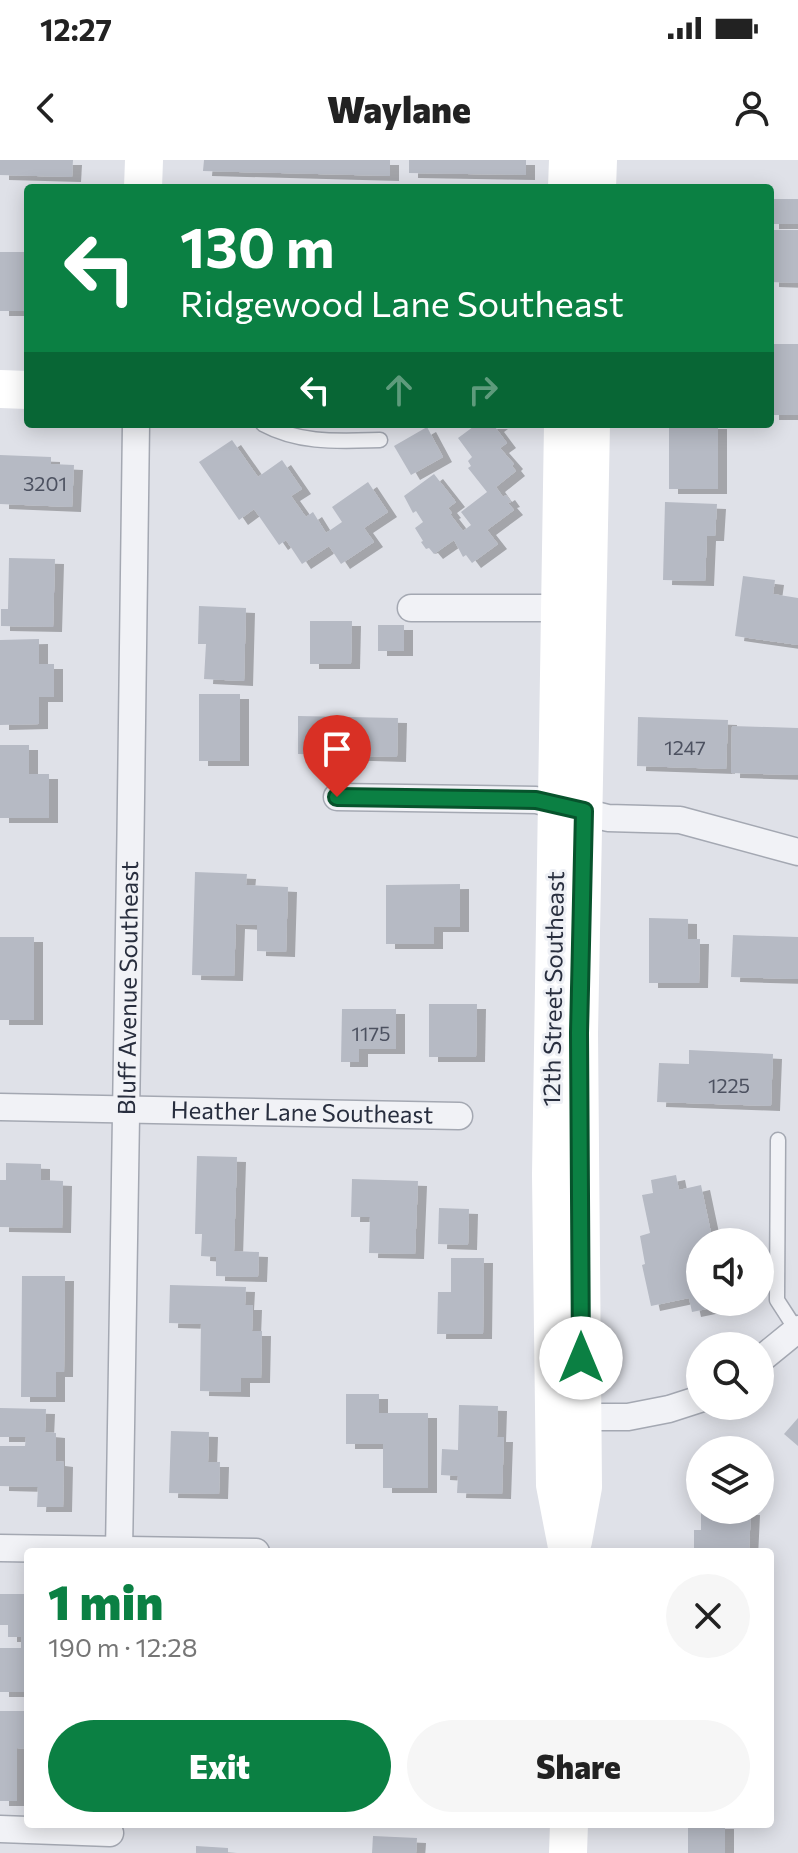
<!DOCTYPE html>
<html lang="en">
<head>
<meta charset="utf-8">
<style>
  :root { --surface:#fff; --page:#f6f6f6; --text:#222; --muted:#767676; --accent:#0b8043 }
  body { margin:0; font-family:Commissioner,sans-serif; background:var(--page); color:var(--text); height:100vh; display:flex; flex-direction:column; font-size:30px; white-space:nowrap }
  * { box-sizing:border-box; margin:0 }
  p { font-size:26px; color:var(--muted) }
  .icon { flex:none; width:44px; height:44px; fill:none; stroke:currentColor; stroke-width:2; stroke-linecap:round; stroke-linejoin:round }
  .map { position:relative; flex:1; overflow:hidden }
  .drawer { position:absolute; left:24px; top:1388px; width:750px; height:280px; display:flex; flex-direction:column; background:var(--surface); border-radius:8px; box-shadow:0 4px 20px #0003 }
  .drawer>* { flex:none }
  .banner { position:absolute; left:24px; top:24px; width:750px; height:244px; border-radius:8px; box-shadow:0 4px 20px #0003; background:#0b8043; color:#fff; overflow:hidden }
  .buttons { position:absolute; left:686px; top:1068px; display:grid; gap:16px }
  .buttons a { display:grid; place-items:center; width:88px; height:88px; border-radius:50%; background:var(--surface); box-shadow:0 4px 20px #0003; font-size:40px }
  .pin { position:absolute; display:grid; place-items:center; width:68px; height:68px; color:#fff; margin:-82px -34px; border-radius:50% 50% 50% 0; rotate:-45deg; box-shadow:0 0 8px #0007 }
  .pin .icon { rotate:45deg }
  .me { position:absolute; width:88px; margin:-44px; rotate:0deg; stroke-linejoin:round; filter:drop-shadow(0 0 6px #0008) }
  .turn { display:flex; align-items:center; gap:28px; height:168px; padding:0 24px; font-size:36px }
  .turn .icon { width:104px; height:104px; stroke-width:2.5 }
  .turn b { display:block; font-size:56px; line-height:68px }
  .lanes { display:flex; align-items:center; height:76px; padding:0 24px; background:#0003; justify-content:center; gap:40px; direction:ltr }
  .lanes .off { opacity:.35 }
  .round { display:grid; place-items:center; flex:none; width:84px; height:84px; border-radius:42px; background:var(--page) }
  .head { display:flex; align-items:center; justify-content:space-between; height:136px; padding:0 24px }
  h1 { font-size:48px; font-weight:800; line-height:60px; color:var(--accent) }
  .cta { display:flex; gap:16px; margin-top:auto; padding:16px 24px }
  .cta a { flex:1; height:92px; border-radius:48px; background:var(--accent); color:#fff; font-size:32px; font-weight:800; line-height:92px; text-align:center }
  .cta a+a { background:var(--page); color:var(--text) }
  .status { display:flex; justify-content:space-between; align-items:center; height:56px; padding:0 40px; background:var(--surface); direction:ltr }
  .status svg { height:22px; fill:currentColor }
  header { display:flex; justify-content:space-between; align-items:center; height:104px; padding:0 24px; background:var(--surface); font-size:36px; font-weight:800 }
  .map>svg:first-child { display:block }
  .building { fill:#b6bac4; filter:url(#shadow) }
  .lines { fill:none; stroke-linecap:round; stroke-linejoin:round }
  .lane-casing { stroke:#a4a8b2; stroke-width:17 }
  .street-casing { stroke:#a4a8b2; stroke-width:29 }
  .lane { stroke:#f1f2f6; stroke-width:14 }
  .street { stroke:#f1f2f6; stroke-width:26 }
  .secondary { stroke:#fff; stroke-width:38 }
  .route-casing { stroke:#07532c; stroke-width:20 }
  .route { stroke:#0b8043; stroke-width:14 }
  .labels { text-anchor:middle; stroke-width:6; stroke-linejoin:round; paint-order:stroke }
  .number-label { font-size:20px; fill:#4c5160 }
  .street-label { font-size:24px; fill:#282e3e; stroke:#eef0f5 }
</style>
</head>
<body>
<div class="status"><b>12:27</b><svg viewBox="0 0 49 12"><path d="M0 12V9h3v3zM5 12V6h3v6zM10 12V3h3v9zM15 12V0h3v12zM26 1h20v11H26zM47 4h2v5h-2z"/></svg></div>
<header><svg class="icon" aria-label="back" viewBox="0 0 24 24"><path d="M15 5l-7 7 7 7"/></svg>Waylane<svg class="icon" aria-label="person" viewBox="0 0 24 24"><circle cx="12" cy="8" r="4"/><path d="M4 21q1-7 8-7t8 7"/></svg></header>
<div class="map">
<svg width="798" height="1693" viewBox="0 0 798 1693">
  <defs>
    <filter id="shadow"><feDropShadow dx="9" dy="5" stdDeviation="0" flood-color="#0004"/></filter>
  </defs>
  <rect width="100%" height="100%" fill="#dfe1e8"/>
  <g class="building">
    <path d="M 0,0 L 73,0 L 72,17 L 0,15 Z"/>
    <path d="M 204,0 L 390,0 L 390,16 L 203,11 Z"/>
    <path d="M 409,0 L 526,0 L 526,15 L 409,13 Z"/>
    <path d="M 212,25 L 259,25 L 259,28 L 211,28 Z"/>
    <rect x="770" y="39" width="28" height="25"/>
    <path d="M 770,70 L 798,70 L 798,123 L 770,122 Z"/>
    <rect x="0" y="92" width="28" height="59"/>
    <rect x="770" y="184" width="28" height="71"/>
    <path d="M 477,264 L 499,264 L 495,267 L 507,283 L 500,288 L 514,304 L 512,306 L 516,311 L 496,327 L 503,337 L 506,335 L 511,342 L 508,343 L 514,350 L 487,370 L 498,384 L 472,403 L 466,395 L 463,397 L 454,380 L 434,394 L 429,388 L 426,389 L 421,382 L 423,381 L 415,368 L 423,362 L 416,351 L 413,353 L 404,336 L 434,314 L 456,342 L 448,348 L 452,353 L 450,354 L 463,371 L 471,365 L 461,352 L 487,332 L 468,308 L 471,306 L 468,301 L 472,297 L 458,278 Z"/>
    <rect x="669" y="264" width="49" height="65"/>
    <path d="M 427,267 L 443,297 L 411,315 L 394,286 Z"/>
    <path d="M 232,280 L 258,317 L 282,300 L 302,329 L 291,336 L 306,357 L 313,352 L 326,373 L 342,362 L 332,347 L 368,322 L 388,352 L 364,368 L 374,382 L 341,404 L 329,386 L 302,404 L 286,380 L 279,385 L 254,349 L 239,360 L 199,302 Z"/>
    <path d="M 0,295 L 51,297 L 51,304 L 74,305 L 72,347 L 0,344 Z"/>
    <path d="M 665,342 L 717,344 L 715,376 L 707,376 L 705,421 L 663,420 Z"/>
    <path d="M 9,398 L 55,399 L 53,467 L 1,466 L 1,449 L 8,449 Z"/>
    <path d="M 743,416 L 775,420 L 773,434 L 798,438 L 798,485 L 735,476 Z"/>
    <path d="M 199,446 L 246,448 L 244,521 L 204,519 L 206,484 L 198,484 Z"/>
    <path d="M 310,461 L 352,461 L 351,504 L 310,504 Z"/>
    <rect x="378" y="465" width="26" height="26"/>
    <path d="M 39,479 L 39,504 L 54,504 L 54,537 L 39,537 L 39,564 L 0,565 L 0,480 Z"/>
    <rect x="199" y="534" width="41" height="67"/>
    <path d="M 298,556 L 398,558 L 397,597 L 298,594 Z"/>
    <path d="M 638,557 L 728,560 L 726,609 L 637,606 Z"/>
    <path d="M 732,566 L 798,568 L 798,615 L 731,613 Z"/>
    <path d="M 0,585 L 29,585 L 29,614 L 49,614 L 49,658 L 0,658 Z"/>
    <path d="M 195,712 L 247,714 L 246,725 L 288,727 L 286,792 L 257,791 L 257,765 L 236,764 L 234,816 L 192,815 Z"/>
    <path d="M 460,724 L 460,767 L 434,767 L 434,784 L 386,784 L 386,725 Z"/>
    <path d="M 649,758 L 688,759 L 688,779 L 700,779 L 699,823 L 649,823 Z"/>
    <path d="M 733,775 L 798,777 L 798,819 L 731,817 Z"/>
    <rect x="0" y="777" width="34" height="83"/>
    <path d="M 429,844 L 477,844 L 476,897 L 429,897 Z"/>
    <path d="M 342,849 L 396,849 L 396,889 L 359,889 L 359,902 L 341,902 Z"/>
    <path d="M 689,890 L 773,894 L 771,946 L 657,942 L 659,903 L 689,904 Z"/>
    <path d="M 197,996 L 237,997 L 234,1091 L 259,1092 L 258,1117 L 216,1116 L 216,1097 L 201,1096 L 202,1074 L 195,1074 Z"/>
    <path d="M 6,1003 L 41,1004 L 41,1020 L 63,1021 L 62,1068 L 0,1067 L 0,1020 L 6,1020 Z"/>
    <path d="M 676,1015 L 679,1030 L 701,1025 L 713,1082 L 700,1082 L 700,1142 L 725,1142 L 726,1145 L 692,1152 L 689,1138 L 651,1146 L 642,1105 L 645,1104 L 640,1076 L 650,1073 L 642,1035 L 653,1033 L 651,1020 Z"/>
    <path d="M 352,1019 L 418,1021 L 415,1094 L 369,1093 L 370,1057 L 351,1057 Z"/>
    <path d="M 439,1048 L 469,1049 L 468,1085 L 438,1084 Z"/>
    <path d="M 451,1098 L 484,1098 L 483,1174 L 437,1174 L 438,1132 L 451,1132 Z"/>
    <path d="M 22,1116 L 65,1116 L 64,1212 L 56,1212 L 56,1237 L 21,1237 Z"/>
    <path d="M 170,1125 L 246,1127 L 245,1145 L 253,1145 L 252,1171 L 262,1171 L 261,1218 L 241,1218 L 241,1232 L 200,1231 L 201,1164 L 169,1163 Z"/>
    <path d="M 346,1234 L 379,1234 L 379,1253 L 428,1253 L 428,1328 L 383,1328 L 383,1284 L 346,1284 Z"/>
    <path d="M 459,1245 L 498,1246 L 497,1277 L 504,1277 L 502,1334 L 457,1333 L 458,1316 L 441,1315 L 442,1289 L 458,1290 Z"/>
    <path d="M 0,1248 L 46,1249 L 45,1272 L 56,1273 L 56,1301 L 64,1302 L 63,1347 L 37,1347 L 38,1327 L 0,1326 L 0,1286 L 25,1286 L 26,1277 L 0,1277 Z"/>
    <path d="M 798,1258 L 798,1286 L 784,1274 Z"/>
    <path d="M 171,1271 L 209,1272 L 208,1302 L 220,1302 L 219,1334 L 169,1333 Z"/>
    <path d="M 701,1350 L 751,1350 L 749,1392 L 694,1392 L 694,1370 L 701,1370 Z"/>
    <path d="M 0,1434 L 28,1434 L 28,1532 L 0,1532 L 0,1488 L 21,1488 L 21,1477 L 8,1477 L 8,1465 L 0,1465 Z"/>
    <path d="M 0,1551 L 28,1551 L 28,1589 L 17,1588 L 17,1641 L 0,1641 Z"/>
    <rect x="688" y="1664" width="37" height="29"/>
    <path d="M 373,1676 L 417,1678 L 416,1693 L 372,1693 Z"/>
    <path d="M 196,1686 L 228,1688 L 228,1693 L 196,1693 Z"/>
  </g>
  <g class="lines">
    <defs>
      <g id="lane">
        <path d="M 263,264 C 300,284 339,281 380,280"/>
        <path d="M 778,980 L 777,1140 L 797,1171"/>
      </g>
      <g id="street">
        <path d="M 411,448 L 560,448"/>
        <path d="M 337,637 L 536,640 L 608,658 L 680,660 L 798,692"/>
        <path id="s1" d="M 0,947 L 459,956"/>
        <path d="M 760,1200 L 798,1169"/>
        <path d="M 569,1257 L 628,1257 L 669,1249 L 700,1239"/>
        <path d="M 0,1388 L 256,1392"/>
        <path id="s2" d="M 119,1392 C 128,1016 130,640 136,264"/>
        <path d="M 0,1669 L 110,1673"/>
      </g>
    </defs>
    <use href="#lane" class="lane-casing"/>
    <use href="#street" class="street-casing"/>
    <use href="#lane" class="lane"/>
    <use href="#street" class="street"/>
    <g class="secondary">
      <path d="M 143,28 L 144,0"/>
      <path d="M 567,28 L 568,0"/>
      <path d="M 597,28 L 598,0"/>
      <path d="M 0,229 L 28,230"/>
      <path d="M 563,264 L 551,1015 L 555,1325 L 568,1392"/>
      <path d="M 573,1381 L 583,1327 L 579,873 L 591,264"/>
      <path d="M 568,1693 L 569,1664"/>
    </g>
  </g>
  <g class="lines">
    <defs>
      <path id="route" d="M 337,637 L 536,640 L 584,651 L 579,873 L 581,1198"/>
    </defs>
    <use href="#route" class="route-casing"/>
    <use href="#route" class="route"/>
  </g>
  <g class="labels">
    <g class="number-label">
      <text x="45" y="331">3201</text>
      <text x="685" y="595">1247</text>
      <text x="371" y="881">1175</text>
      <text x="729" y="933">1225</text>
    </g>
    <g class="street-label">
      <text dy="8" stroke="none"><textPath href="#s2" startOffset="564">Bluff Avenue Southeast</textPath></text>
      <text transform="translate(554 829) rotate(-89)" y="8">12th Street Southeast</text>
      <text dy="8" stroke="none"><textPath href="#s1" startOffset="302">Heather Lane Southeast</textPath></text>
    </g>
  </g>
</svg>
<div class="buttons">
<a><svg class="icon" aria-label="sound" viewBox="0 0 24 24"><path d="M4 9h4l5-4v14l-5-4H4zM17 9q2 3 0 6"/></svg></a>
<a><svg class="icon" aria-label="search" viewBox="0 0 24 24"><circle cx="10" cy="10" r="6"/><path d="M15 15l6 6"/></svg></a>
<a><svg class="icon" aria-label="layers" viewBox="0 0 24 24"><path d="M12 4l9 5-9 5-9-5zM3 14l9 5 9-5"/></svg></a>
</div>
<div class="pin" style="left:337px;top:637px;background:#d93025"><svg class="icon" aria-label="arrive" viewBox="0 0 24 24"><path d="M6 21V4h12l-3 4 3 4H6"/></svg></div>
<svg class="me" style="left:581px;top:1198px" viewBox="-20 -20 40 40"><circle r="19" fill="#fff"/><path d="M0-13L10 11 0 6-10 11z" fill="#0b8043"/></svg>
<div class="banner">
<div class="turn"><svg class="icon" aria-label="left" viewBox="0 0 24 24"><path d="M17 20v-9H6M10 6l-5 5 5 5"/></svg><div><b>130 m</b>Ridgewood Lane Southeast</div></div>
<div class="lanes"><svg class="icon" aria-label="left" viewBox="0 0 24 24"><path d="M17 20v-9H6M10 6l-5 5 5 5"/></svg><svg class="icon off" aria-label="ahead" viewBox="0 0 24 24"><path d="M12 20V5M6 11l6-6 6 6"/></svg><svg class="icon off" aria-label="right" viewBox="0 0 24 24"><path d="M7 20v-9h11M14 6l5 5-5 5"/></svg></div>
</div>
<section class="drawer">
<div class="head"><div><h1>1 min</h1><p>190 m · 12:28</p></div><a class="round"><svg class="icon" aria-label="close" viewBox="0 0 24 24"><path d="M6 6l12 12M18 6L6 18"/></svg></a></div>
<div class="cta"><a>Exit</a><a>Share</a></div>
</section>
</div>
</body>
</html>
